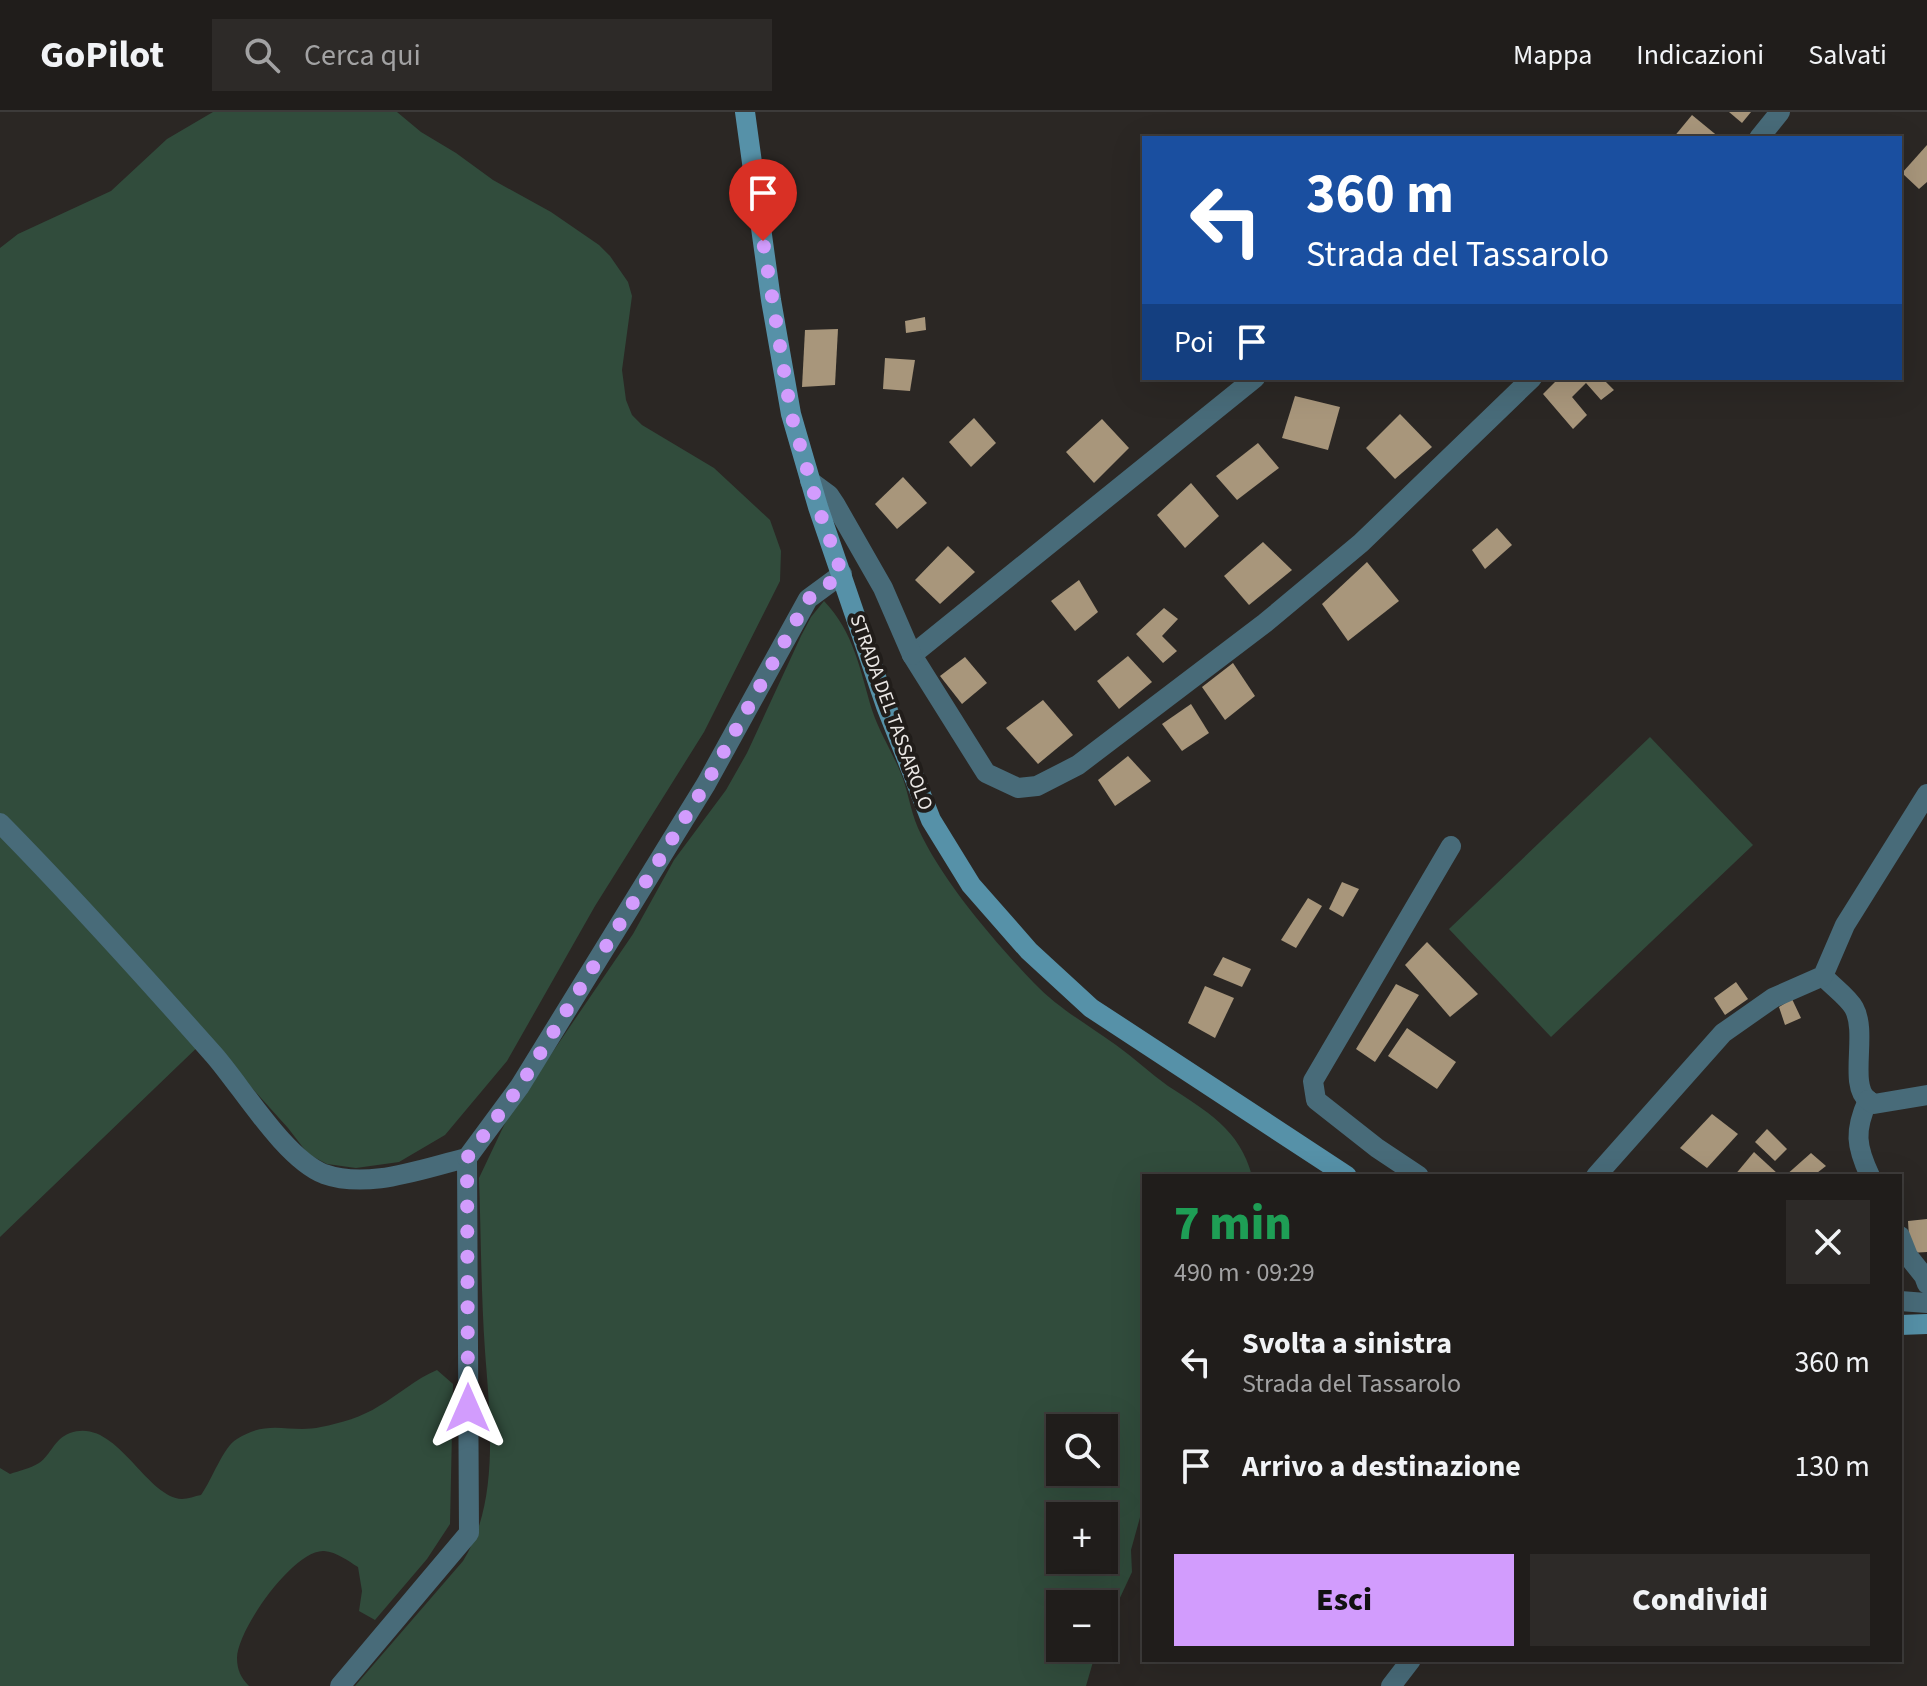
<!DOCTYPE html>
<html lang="it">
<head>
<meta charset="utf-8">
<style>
  :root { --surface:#201d1b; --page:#2d2a28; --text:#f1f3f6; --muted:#a2a2a3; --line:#3d3b3a; --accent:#d29cfd }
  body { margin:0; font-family:"Source Sans 3",sans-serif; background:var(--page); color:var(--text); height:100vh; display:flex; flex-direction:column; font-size:30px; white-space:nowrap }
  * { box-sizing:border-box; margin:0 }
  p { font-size:26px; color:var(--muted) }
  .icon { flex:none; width:44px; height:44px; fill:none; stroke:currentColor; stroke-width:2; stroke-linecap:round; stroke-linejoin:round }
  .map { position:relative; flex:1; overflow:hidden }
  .sheet { position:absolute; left:1142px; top:1062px; width:760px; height:488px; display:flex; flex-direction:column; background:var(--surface); border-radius:0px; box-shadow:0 8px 32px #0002,0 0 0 2px var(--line) }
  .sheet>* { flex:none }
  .banner { position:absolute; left:1142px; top:24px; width:760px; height:244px; border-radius:0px; box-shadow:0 8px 32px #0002,0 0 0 2px var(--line); background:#1a4fa0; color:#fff; overflow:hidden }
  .buttons { position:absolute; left:1046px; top:1302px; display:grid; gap:16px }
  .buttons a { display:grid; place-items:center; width:72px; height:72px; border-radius:0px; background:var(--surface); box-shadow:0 8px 32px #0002,0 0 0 2px var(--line); font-size:40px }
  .pin { position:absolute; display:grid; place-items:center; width:68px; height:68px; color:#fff; margin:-82px -34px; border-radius:50% 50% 50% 0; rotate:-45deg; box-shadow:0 0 8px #0007 }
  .pin .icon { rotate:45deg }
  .me { position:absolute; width:88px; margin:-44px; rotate:0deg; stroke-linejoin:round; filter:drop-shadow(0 0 6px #0008) }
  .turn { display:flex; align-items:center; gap:28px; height:168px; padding:0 32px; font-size:36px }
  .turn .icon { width:104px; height:104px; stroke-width:2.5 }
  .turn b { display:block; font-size:56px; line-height:68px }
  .then { display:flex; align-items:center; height:76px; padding:0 32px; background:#0003; gap:16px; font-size:30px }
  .round { display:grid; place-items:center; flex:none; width:84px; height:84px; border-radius:0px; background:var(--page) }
  .headline { display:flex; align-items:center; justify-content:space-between; height:136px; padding:0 32px }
  h1 { font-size:48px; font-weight:800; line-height:60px; color:#1e9e55 }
  .button { display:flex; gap:16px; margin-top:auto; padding:16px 32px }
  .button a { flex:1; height:92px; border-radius:0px; background:var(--accent); color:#111; font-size:32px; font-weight:800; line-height:92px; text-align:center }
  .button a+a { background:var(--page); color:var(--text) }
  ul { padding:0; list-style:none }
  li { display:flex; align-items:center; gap:24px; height:104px; padding:0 32px }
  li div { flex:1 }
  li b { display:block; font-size:30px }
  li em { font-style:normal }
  header { display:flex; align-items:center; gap:48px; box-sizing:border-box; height:112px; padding:0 40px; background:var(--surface); border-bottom:2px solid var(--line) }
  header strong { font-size:38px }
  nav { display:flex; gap:44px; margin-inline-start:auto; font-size:28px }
  .search { width:560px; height:72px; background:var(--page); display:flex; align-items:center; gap:20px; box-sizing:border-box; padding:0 28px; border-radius:0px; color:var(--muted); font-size:30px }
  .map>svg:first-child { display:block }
  .green { fill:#314c3c; fill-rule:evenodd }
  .building { fill:#a8967b }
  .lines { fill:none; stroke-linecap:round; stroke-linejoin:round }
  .minor { stroke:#486b79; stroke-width:20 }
  .tertiary { stroke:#486b79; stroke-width:20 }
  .secondary { stroke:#5691a8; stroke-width:20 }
  .route { stroke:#d29cfd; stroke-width:14; stroke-dasharray:0 25.2 }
  .labels { text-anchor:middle; stroke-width:8; stroke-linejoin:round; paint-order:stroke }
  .street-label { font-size:20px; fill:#ece9e7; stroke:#211d1a }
</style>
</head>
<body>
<header>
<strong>GoPilot</strong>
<div class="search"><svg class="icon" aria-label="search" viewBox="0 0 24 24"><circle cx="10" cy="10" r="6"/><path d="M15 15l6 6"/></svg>Cerca qui</div>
<nav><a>Mappa</a><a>Indicazioni</a><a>Salvati</a></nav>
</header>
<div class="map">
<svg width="1927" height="1574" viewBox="0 0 1927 1574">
  <rect width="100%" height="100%" fill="#2b2724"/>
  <g class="green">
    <path d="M 213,0 L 397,0 L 421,20 L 456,41 L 493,68 L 551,100 L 599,133 L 610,144 L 628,170 L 632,184 L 622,258 L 626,288 L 632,303 L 642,313 L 714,356 L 770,408 L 781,439 L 780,469 L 704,620 L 595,794 L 507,949 L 445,1023 L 399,1050 L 356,1056 L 327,1052 L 308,1042 L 288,1016 L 207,926 L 0,1125 L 0,136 L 18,122 L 111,79 L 167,27 Z"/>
    <path d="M 824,489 C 854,520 860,558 872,598 C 879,619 891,638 900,659 C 908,677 910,698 918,716 C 942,769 994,829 1034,871 C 1059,897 1087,912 1116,933 C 1134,946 1150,961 1168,974 C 1206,999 1240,1017 1252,1064 L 1144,1064 L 1144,1391 L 1131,1438 L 1132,1460 L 1104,1520 L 1104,1492 L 1060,1492 L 1060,1536 L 1097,1536 L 1086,1574 L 355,1574 L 463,1449 C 500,1390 490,1306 485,1239 C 481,1181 481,1123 479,1066 L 507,1007 L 633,822 L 674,748 L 726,678 L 747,641 L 801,524 L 811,505 ZM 1060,1316 L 1104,1316 L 1104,1360 L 1060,1360 ZM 1060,1404 L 1104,1404 L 1104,1448 L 1060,1448 Z"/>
    <path d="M 1650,625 L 1753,733 L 1551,925 L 1449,817 Z"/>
    <path d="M 437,1258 L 453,1272 L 450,1412 L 427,1447 L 375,1508 L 359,1499 L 362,1479 L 358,1455 C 348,1449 337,1440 324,1439 C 294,1437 237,1518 237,1546 C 237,1558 241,1566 249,1574 L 0,1574 L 0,1356 L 10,1362 C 19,1359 31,1356 39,1351 C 51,1343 54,1327 70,1321 C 116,1304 145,1385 182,1387 C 188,1387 195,1384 201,1383 C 212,1368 223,1335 237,1327 C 270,1306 289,1322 321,1315 C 341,1311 362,1305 379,1294 C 400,1282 415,1267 437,1258 Z"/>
  </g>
  <g class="building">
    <path d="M 1729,0 L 1751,0 L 1742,11 Z"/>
    <path d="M 1692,3 L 1720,26 L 1673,26 Z"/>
    <path d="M 1927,33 L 1927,70 L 1919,77 L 1902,61 Z"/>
    <path d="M 925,205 L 926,218 L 906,221 L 905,209 Z"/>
    <path d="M 838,217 L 835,273 L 802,275 L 805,218 Z"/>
    <path d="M 885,246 L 915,248 L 910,279 L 883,277 Z"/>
    <path d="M 1559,266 L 1602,266 L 1614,278 L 1601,288 L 1586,271 L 1572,285 L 1587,303 L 1573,317 L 1543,282 Z"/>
    <path d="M 1295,284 L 1340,295 L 1328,338 L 1282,326 Z"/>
    <path d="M 1400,302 L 1432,335 L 1395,367 L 1366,336 Z"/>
    <path d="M 974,306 L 996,331 L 971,355 L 949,330 Z"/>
    <path d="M 1102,307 L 1129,336 L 1094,371 L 1066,340 Z"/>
    <path d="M 1258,331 L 1279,356 L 1237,388 L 1216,364 Z"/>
    <path d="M 903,365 L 927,391 L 897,417 L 875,392 Z"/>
    <path d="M 1191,371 L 1219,404 L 1185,436 L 1157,403 Z"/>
    <path d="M 1497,416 L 1512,433 L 1485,457 L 1472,438 Z"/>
    <path d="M 1263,430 L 1292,458 L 1249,493 L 1224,464 Z"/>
    <path d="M 948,434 L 975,460 L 940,492 L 915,468 Z"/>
    <path d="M 1367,450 L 1399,489 L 1348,529 L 1322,492 Z"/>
    <path d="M 1079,468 L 1098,500 L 1075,519 L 1051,489 Z"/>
    <path d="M 1164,496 L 1178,507 L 1162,524 L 1177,539 L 1163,551 L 1136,522 Z"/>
    <path d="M 1128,544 L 1152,570 L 1119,597 L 1097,569 Z"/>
    <path d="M 965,545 L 987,571 L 962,592 L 940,564 Z"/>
    <path d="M 1233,551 L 1255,584 L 1225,608 L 1202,575 Z"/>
    <path d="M 1043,588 L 1073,623 L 1038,652 L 1006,616 Z"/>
    <path d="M 1191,592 L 1209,621 L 1182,639 L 1162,612 Z"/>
    <path d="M 1128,644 L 1151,669 L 1115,694 L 1098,668 Z"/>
    <path d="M 1342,770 L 1359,777 L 1343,805 L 1329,797 Z"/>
    <path d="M 1308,786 L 1322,794 L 1296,836 L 1281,828 Z"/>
    <path d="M 1427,830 L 1478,882 L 1450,905 L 1405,853 Z"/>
    <path d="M 1223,845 L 1251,857 L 1242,875 L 1213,863 Z"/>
    <path d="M 1736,870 L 1748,887 L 1725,903 L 1714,886 Z"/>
    <path d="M 1396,872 L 1419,883 L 1375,950 L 1356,937 Z"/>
    <path d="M 1205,874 L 1234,886 L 1215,926 L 1188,911 Z"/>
    <path d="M 1792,887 L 1801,906 L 1785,913 L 1779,895 Z"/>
    <path d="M 1407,916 L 1456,950 L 1437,977 L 1388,944 Z"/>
    <path d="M 1712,1002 L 1738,1022 L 1707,1056 L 1680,1036 Z"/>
    <path d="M 1767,1017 L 1787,1037 L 1775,1049 L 1755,1030 Z"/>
    <path d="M 1754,1040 L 1778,1062 L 1734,1064 Z"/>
    <path d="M 1811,1041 L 1826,1054 L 1813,1064 L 1785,1064 Z"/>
    <path d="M 1927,1107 L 1927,1140 L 1910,1141 L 1908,1109 Z"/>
  </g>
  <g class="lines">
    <g class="minor">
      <path d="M 1759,26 L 1780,0"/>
      <path d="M 1255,266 L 912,543 L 986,661 L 1018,676 L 1037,674 L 1078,653 L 1265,511 L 1361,431 L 1532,266"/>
      <path d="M 810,369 L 829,383 L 835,392 L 883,476 L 912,543"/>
      <path d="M 0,711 C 74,786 144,864 214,943 C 242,975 285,1047 324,1062 C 369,1078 423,1056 467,1046 L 469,1421 L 340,1574"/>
      <path d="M 1823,864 C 1832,874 1848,885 1854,896 C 1868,921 1848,974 1868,988"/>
      <path d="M 1868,988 C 1854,1019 1856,1034 1870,1064"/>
      <path d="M 1868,988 L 1874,992 L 1927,983"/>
      <path d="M 467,1046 L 520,974 L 706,672 L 808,487 L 842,462"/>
      <path d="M 1419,1064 L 1377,1036 L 1316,988 L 1313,969 L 1451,734"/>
      <path d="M 1596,1064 L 1723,921 L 1773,886 L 1823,864 L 1845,813 L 1927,682"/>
      <path d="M 1900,1124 L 1908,1144 L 1924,1164 L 1927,1172"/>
      <path d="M 1900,1189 L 1927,1191"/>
    </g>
    <path class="tertiary" d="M 1391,1574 L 1411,1548"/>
    <g class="secondary">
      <path d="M 745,0 L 771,188 L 791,302 L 818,395 L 886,594 L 931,708 L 971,773 L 1029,839 L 1091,896 L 1347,1064"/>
      <path d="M 1900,1213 L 1927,1212"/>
    </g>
  </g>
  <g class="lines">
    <path class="route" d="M 468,1296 L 467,1046 L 520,974 L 706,672 L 808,487 L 842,462 L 818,395 L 791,302 L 763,129"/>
  </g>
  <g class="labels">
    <g class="street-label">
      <text transform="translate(892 600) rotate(70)" y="7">STRADA DEL TASSAROLO</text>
    </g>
  </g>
</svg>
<div class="buttons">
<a><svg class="icon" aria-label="search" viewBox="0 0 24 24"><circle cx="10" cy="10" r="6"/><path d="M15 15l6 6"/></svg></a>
<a>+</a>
<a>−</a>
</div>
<div class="pin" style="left:763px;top:129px;background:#d93025"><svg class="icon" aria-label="arrive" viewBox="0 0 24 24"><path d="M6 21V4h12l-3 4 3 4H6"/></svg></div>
<svg class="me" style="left:468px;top:1296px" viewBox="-20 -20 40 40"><path d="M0-17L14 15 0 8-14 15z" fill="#d29cfd" stroke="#fff" stroke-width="4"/></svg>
<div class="banner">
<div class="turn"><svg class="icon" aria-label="left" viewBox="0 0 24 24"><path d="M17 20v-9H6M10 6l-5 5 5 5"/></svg><div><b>360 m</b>Strada del Tassarolo</div></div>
<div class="then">Poi<svg class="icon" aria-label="arrive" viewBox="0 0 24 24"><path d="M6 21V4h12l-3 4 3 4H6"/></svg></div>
</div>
<section class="sheet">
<div class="headline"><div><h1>7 min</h1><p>490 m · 09:29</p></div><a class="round"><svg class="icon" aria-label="close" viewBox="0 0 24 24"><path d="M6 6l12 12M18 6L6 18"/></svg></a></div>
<ul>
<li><svg class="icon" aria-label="left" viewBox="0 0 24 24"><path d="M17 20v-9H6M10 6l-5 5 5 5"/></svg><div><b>Svolta a sinistra</b><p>Strada del Tassarolo</p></div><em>360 m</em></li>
<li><svg class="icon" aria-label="arrive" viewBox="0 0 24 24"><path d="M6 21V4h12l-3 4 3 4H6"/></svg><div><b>Arrivo a destinazione</b></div><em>130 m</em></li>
</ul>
<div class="button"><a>Esci</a><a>Condividi</a></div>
</section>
</div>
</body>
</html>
